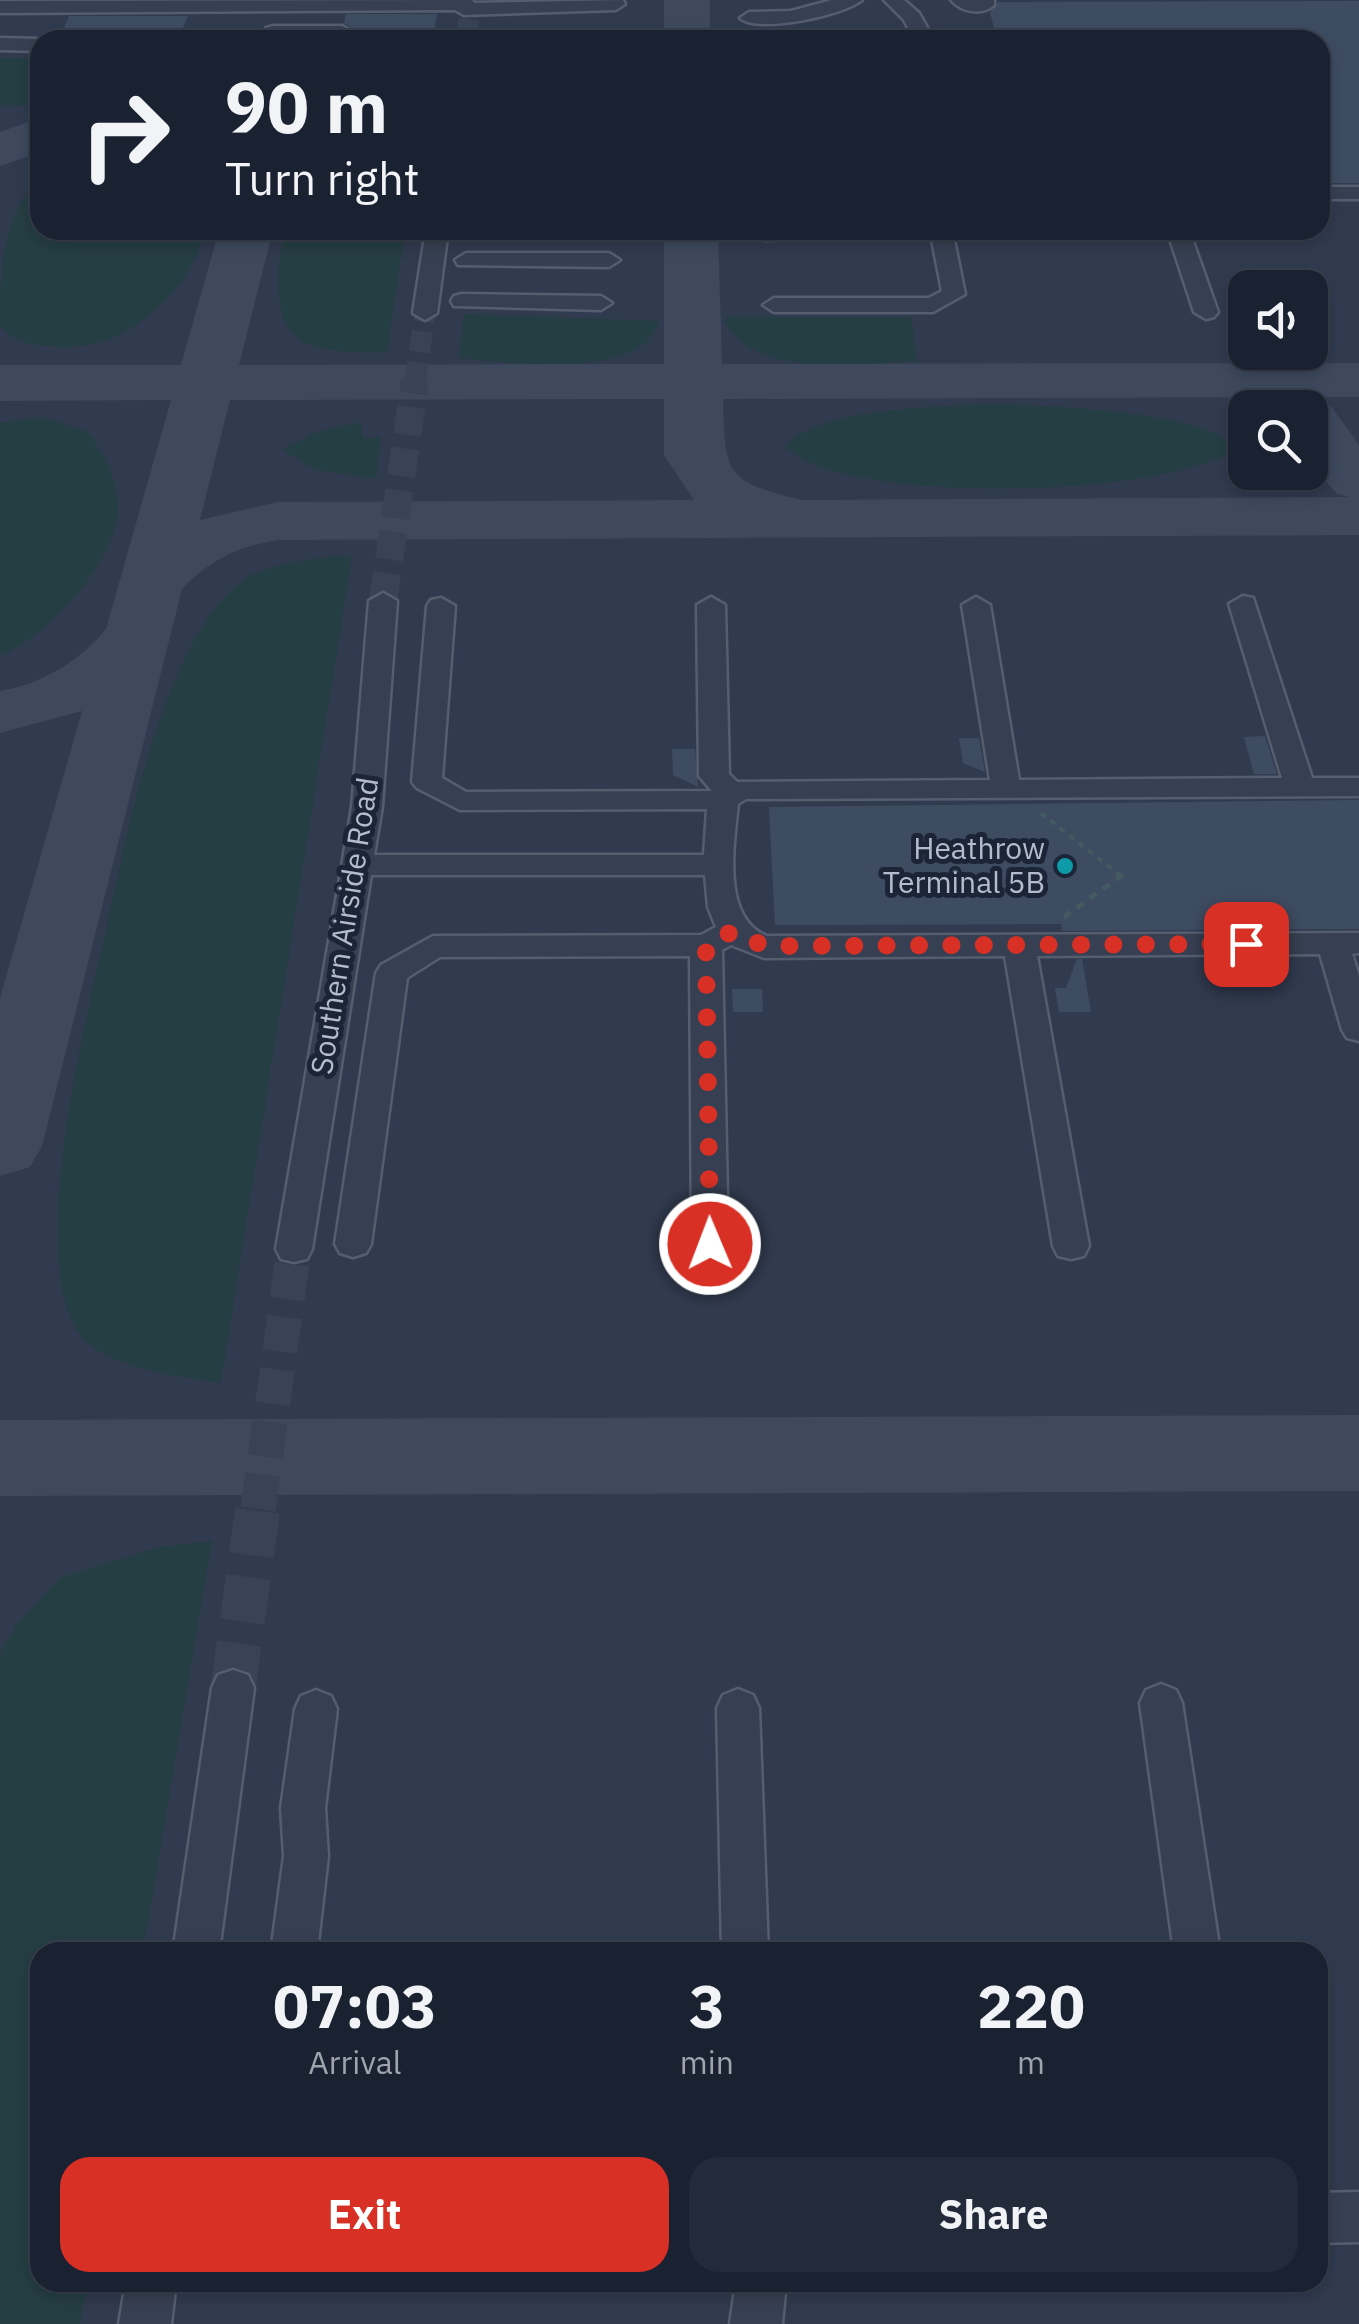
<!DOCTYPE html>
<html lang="en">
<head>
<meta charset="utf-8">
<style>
  :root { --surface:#1a2232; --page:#232a3a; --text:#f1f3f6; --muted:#9fa4ac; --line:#383f4d; --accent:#d93025 }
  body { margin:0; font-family:"IBM Plex Sans",sans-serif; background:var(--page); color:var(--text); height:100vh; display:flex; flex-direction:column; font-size:38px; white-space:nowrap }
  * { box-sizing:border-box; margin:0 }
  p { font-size:32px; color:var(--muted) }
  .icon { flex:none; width:55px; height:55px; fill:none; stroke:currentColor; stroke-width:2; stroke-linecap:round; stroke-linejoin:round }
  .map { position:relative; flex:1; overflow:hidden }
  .side { position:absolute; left:30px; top:1942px; width:1298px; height:350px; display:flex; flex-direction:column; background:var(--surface); border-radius:30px; box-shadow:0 5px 15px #0003,0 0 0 2px var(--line) }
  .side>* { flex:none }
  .hud { position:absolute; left:30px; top:30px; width:1300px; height:210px; border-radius:30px; box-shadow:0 5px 15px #0003,0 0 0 2px var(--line); background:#1a2232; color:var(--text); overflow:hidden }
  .buttons { position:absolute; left:1228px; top:270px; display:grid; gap:20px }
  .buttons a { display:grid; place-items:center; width:100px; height:100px; border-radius:20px; background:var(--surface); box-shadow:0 5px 15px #0003,0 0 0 2px var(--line); font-size:50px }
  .pin { position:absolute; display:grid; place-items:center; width:85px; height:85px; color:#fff; margin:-42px; border-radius:20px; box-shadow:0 5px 15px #0006 }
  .me { position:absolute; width:110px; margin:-55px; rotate:359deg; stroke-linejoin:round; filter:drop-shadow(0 0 8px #0008) }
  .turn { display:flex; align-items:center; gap:35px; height:210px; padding:0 30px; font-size:45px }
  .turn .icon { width:130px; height:130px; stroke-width:2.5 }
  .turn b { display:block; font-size:70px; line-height:85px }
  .eta { display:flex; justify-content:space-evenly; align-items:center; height:170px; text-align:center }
  .eta b { font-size:60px; font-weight:800; line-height:70px }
  .button { display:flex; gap:20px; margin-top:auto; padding:20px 30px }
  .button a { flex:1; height:115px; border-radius:30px; background:var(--accent); color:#fff; font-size:40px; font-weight:800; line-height:115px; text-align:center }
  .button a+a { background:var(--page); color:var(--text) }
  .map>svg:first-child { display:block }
  .airport { fill:#313b4f; fill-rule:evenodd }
  .green { fill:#253e43 }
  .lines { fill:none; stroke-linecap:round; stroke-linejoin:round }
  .taxiway { fill:#3e495e; fill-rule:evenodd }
  .building { fill:#3e4c62 }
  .minor-tunnel-far3 { stroke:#394357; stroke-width:21; stroke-dasharray:21 10; stroke-linecap:butt }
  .minor-tunnel-far2 { stroke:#394357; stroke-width:28; stroke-dasharray:28 14; stroke-linecap:butt }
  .minor-tunnel-far1 { stroke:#394357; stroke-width:35; stroke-dasharray:35 18; stroke-linecap:butt }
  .minor-tunnel { stroke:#394357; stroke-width:45; stroke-dasharray:45 22; stroke-linecap:butt }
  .minor-casing { stroke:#555e6f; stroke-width:5 }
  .path-far1 { stroke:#435b60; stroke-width:4; stroke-dasharray:6 6; stroke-linecap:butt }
  .path { stroke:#435b60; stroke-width:5; stroke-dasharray:8 8; stroke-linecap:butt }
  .minor { fill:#374052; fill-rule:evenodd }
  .route { stroke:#d93025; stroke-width:18; stroke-dasharray:0 32.4 }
  .culture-dot { fill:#0f9aa8; stroke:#1c2537; stroke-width:4 }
  .labels { text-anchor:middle; stroke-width:10; stroke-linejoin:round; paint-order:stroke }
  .poi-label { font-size:30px; fill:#b4bccc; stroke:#1c2537; text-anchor:end }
  .street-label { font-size:30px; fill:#b4bccc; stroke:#1c2537 }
</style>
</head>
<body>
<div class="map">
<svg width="1359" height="2324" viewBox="0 0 1359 2324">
  <rect width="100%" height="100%" fill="#232e42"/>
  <path class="airport" d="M 0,0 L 1359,0 L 1359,2324 L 0,2324 ZM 40,40 L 1320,40 L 1320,230 L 40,230 ZM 1245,288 L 1310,288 L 1310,352 L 1245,352 ZM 1245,408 L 1310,408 L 1310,472 L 1245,472 ZM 40,1952 L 1318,1952 L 1318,2282 L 40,2282 Z"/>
  <g class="green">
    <path d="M 0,58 L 40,59 L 40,106 L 0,105 Z"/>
    <path d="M 40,179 L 40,230 L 203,230 C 200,274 150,323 110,339 C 90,347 70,348 49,346 C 29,345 13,342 0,326 C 0,272 0,219 40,179 Z"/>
    <path d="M 284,230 L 405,230 L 387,353 C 362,352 323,354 302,341 C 268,320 279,261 284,230 Z"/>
    <path d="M 464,314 L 659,321 C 655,331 651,340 641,346 C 599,374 508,363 459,358 Z"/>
    <path d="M 731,317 L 911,317 L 917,362 C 859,362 753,381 723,319 Z"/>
    <path d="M 989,404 C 1040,405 1205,410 1236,448 C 1176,498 833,507 785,445 C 827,407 934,407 989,404 Z"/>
    <path d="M 22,419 L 47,419 L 87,431 C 102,451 116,476 118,502 C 122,557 48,637 0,656 L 0,423 Z"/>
    <path d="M 362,422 L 362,438 L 381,437 L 376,479 L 317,470 L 282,450 L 319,431 Z"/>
    <path d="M 334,556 L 352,557 L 221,1383 C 181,1377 97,1367 76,1329 C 29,1247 85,1024 105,933 C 125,844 142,753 180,669 C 192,642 207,615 228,593 C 255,564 297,562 334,556 Z"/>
    <path d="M 212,1541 L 143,1952 L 40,1952 L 40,2282 L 87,2283 L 80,2324 L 0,2324 L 0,1653 L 15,1627 L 59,1578 L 158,1547 Z"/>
  </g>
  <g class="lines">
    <g class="taxiway">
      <rect x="664" y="0" width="46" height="40"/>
      <path d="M 40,118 L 40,152 L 0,166 L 0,132 Z"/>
      <path d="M 219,230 L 273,230 L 239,365 L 664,364 L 664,230 L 718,230 L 722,364 L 1359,363 L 1359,397 L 723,399 C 725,475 725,481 802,500 L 1349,497 L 1337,494 L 1310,463 L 1310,408 L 1288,408 L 1310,401 L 1331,406 L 1359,445 L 1359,535 L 278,540 C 240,546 209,560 182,589 L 42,1146 L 30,1167 L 0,1176 L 0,998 L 82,711 L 0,733 L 0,691 C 41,684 79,662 106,629 L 171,400 L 0,401 L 0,365 L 181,365 ZM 664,399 L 664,455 L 694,500 L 278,502 L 200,520 L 230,400 Z"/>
      <path d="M 1359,1415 L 1359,1491 L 0,1496 L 0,1420 Z"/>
    </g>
  </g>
  <g class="building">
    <path d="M 1359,1 L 1359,183 L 1320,183 L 1320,40 L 997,40 L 990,12 L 998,2 Z"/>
    <path d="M 346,14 L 437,14 L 433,37 L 351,37 L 356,31 L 344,23 Z"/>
    <path d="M 69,16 L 188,16 L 180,35 L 61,35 Z"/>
    <path d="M 1265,736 L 1277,774 L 1254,774 L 1244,737 Z"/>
    <path d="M 959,738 L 979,738 L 985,772 L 963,763 Z"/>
    <path d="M 672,749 L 695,749 L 698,787 L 673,775 Z"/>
    <path d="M 1359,800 L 1359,929 L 1062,931 L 1061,924 L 775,925 L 769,807 Z"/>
    <path d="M 1077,959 L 1082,959 L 1091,1012 L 1059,1012 L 1055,988 L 1066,988 Z"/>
    <path d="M 732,989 L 762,989 L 763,1012 L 733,1012 Z"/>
  </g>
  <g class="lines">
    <g class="minor-tunnel-far3">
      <path d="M 466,40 L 471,0"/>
      <path d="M 415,383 L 425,313"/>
    </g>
    <path class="minor-tunnel-far2" d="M 383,601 L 415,381"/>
    <path class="minor-tunnel-far1" d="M 258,1509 L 294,1249"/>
    <path class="minor-tunnel" d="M 233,1688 L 258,1507"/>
    <defs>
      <g id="minor">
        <path d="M 472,0 L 474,3 L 623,0 L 625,4 L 616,10 L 464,15 L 455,10 L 0,13 L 0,1 Z"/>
        <path d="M 832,0 L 862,0 C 844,15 759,34 740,18 L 749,12 L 791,11 Z"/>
        <path d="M 884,0 L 904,0 L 919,13 L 934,40 L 914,40 L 904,20 Z"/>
        <path d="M 951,0 L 994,0 L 994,5 C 982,16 961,12 951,0 Z"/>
        <path d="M 273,26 L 342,26 L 352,32 L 342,38 L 266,36 L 266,28 Z"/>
        <path d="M 0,38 L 40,39 L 43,40 L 40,40 L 40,51 L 0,50 Z"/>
        <rect x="1320" y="187" width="39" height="12"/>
        <path d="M 426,230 L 448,230 L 437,313 L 425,320 L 413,313 Z"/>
        <path d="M 755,230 L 880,230 L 869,237 L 764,240 L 756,238 Z"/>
        <path d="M 930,230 L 952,230 L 965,294 L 933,312 L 774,312 L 763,305 L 774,298 L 929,298 L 942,291 Z"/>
        <path d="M 1167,230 L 1189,230 L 1218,312 L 1214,317 L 1206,319 L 1194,312 Z"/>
        <path d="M 466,253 L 609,253 L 620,260 L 609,267 L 458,265 L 455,260 Z"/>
        <path d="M 462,294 L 601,296 L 612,303 L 601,310 L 454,306 L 451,301 L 454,296 Z"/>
        <path d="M 383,593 L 397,601 L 382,807 L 374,855 L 704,855 L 707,809 L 460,810 L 417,788 L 412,782 L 427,606 L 431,600 L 441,598 L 455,606 L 442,778 L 466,792 L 712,791 L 699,776 L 697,605 L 711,597 L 725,605 L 729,774 L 737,782 L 990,780 L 962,605 L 976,597 L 990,605 L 1019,780 L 1282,778 L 1229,604 L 1243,596 L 1253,598 L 1312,778 L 1359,778 L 1359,796 L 746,799 L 738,804 C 734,844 721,918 767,936 L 1359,933 L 1359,953 L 1352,954 L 1359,976 L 1359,1041 L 1347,1038 L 1342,1030 L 1320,954 L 1037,956 L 1089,1246 L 1084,1256 L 1071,1259 L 1058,1256 L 1053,1246 L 1005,956 L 764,958 L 731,945 L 722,950 L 728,1244 L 723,1253 L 710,1257 L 697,1253 L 692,1244 L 690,956 L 440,957 L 407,978 L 371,1244 L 366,1253 L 353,1257 L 340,1253 L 335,1244 L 376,973 L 381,965 L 433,936 L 701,935 L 716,927 L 708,907 L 705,875 L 371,875 L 312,1249 L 307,1259 L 294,1262 L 281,1259 L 276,1249 L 352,807 L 369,601 Z"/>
        <path d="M 233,1670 L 248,1675 L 254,1688 L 219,1952 L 173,1952 L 212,1688 L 218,1675 Z"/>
        <path d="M 1161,1684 L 1176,1690 L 1182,1703 L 1220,1952 L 1174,1952 L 1140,1703 L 1146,1690 Z"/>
        <path d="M 738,1689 L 753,1695 L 759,1708 L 768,1952 L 722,1952 L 717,1708 L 723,1695 Z"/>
        <path d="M 316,1690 L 331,1696 L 337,1709 L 325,1808 L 328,1856 L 317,1952 L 271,1952 L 284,1856 L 281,1808 L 295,1709 L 301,1696 Z"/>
        <path d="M 1359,2192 L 1359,2242 L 1318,2243 L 1318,2193 Z"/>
        <path d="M 126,2282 L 176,2282 L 171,2324 L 119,2324 Z"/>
        <path d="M 736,2282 L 786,2282 L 782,2324 L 730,2324 Z"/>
      </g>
    </defs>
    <use href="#minor" class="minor-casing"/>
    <path class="path-far1" d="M 1041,813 L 1121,876"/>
    <path class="path" d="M 1064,917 L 1121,876 L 1117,873"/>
    <use href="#minor" class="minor"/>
  </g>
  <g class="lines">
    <path class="route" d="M 710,1244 L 706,946 L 733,931 L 764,946 L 1246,944"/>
  </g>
  <circle class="culture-dot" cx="1065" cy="866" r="10"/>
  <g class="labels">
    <g class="poi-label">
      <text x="1045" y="859">Heathrow<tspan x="1045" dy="34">Terminal 5B</tspan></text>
    </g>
    <g class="street-label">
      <text transform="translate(345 926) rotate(-81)" y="10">Southern Airside Road</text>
    </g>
  </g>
</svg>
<div class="buttons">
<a><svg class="icon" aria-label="sound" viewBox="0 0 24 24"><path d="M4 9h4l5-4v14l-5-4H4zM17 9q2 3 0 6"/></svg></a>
<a><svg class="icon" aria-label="search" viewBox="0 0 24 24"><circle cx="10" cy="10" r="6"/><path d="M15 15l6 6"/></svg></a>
</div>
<div class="pin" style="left:1246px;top:944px;background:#d93025"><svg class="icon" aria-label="arrive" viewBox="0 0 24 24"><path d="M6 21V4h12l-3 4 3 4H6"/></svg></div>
<svg class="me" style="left:710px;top:1244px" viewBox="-20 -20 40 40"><circle r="17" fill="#d93025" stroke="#fff" stroke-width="3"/><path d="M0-11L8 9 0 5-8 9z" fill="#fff"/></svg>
<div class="hud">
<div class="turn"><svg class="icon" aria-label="right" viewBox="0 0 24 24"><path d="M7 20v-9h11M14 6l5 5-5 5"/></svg><div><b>90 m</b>Turn right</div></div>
</div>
<section class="side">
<div class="eta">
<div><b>07:03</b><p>Arrival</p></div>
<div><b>3</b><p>min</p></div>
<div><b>220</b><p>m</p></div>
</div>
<div class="button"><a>Exit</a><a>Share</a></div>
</section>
</div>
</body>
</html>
